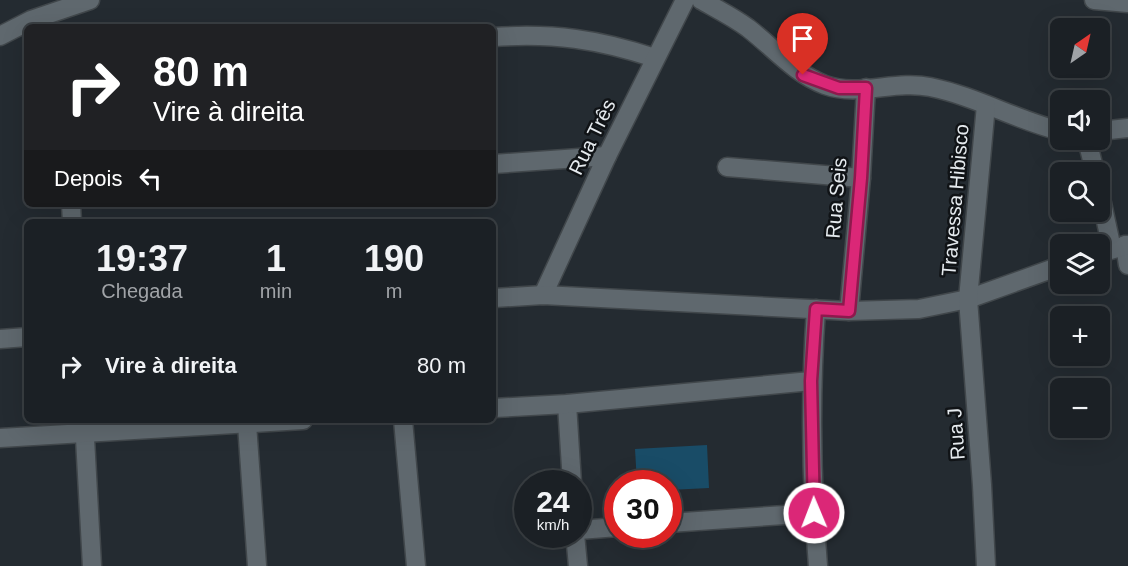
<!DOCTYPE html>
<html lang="pt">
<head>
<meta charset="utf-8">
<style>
  :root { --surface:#1b2025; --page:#282d32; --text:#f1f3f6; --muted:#a0a3a7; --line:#393e42 }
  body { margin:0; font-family:Arial,sans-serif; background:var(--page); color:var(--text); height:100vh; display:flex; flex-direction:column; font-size:22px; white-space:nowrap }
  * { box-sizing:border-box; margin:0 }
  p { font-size:20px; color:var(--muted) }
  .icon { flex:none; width:33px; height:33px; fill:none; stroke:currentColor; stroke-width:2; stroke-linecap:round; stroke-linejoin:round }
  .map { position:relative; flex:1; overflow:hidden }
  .side { position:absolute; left:24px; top:219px; width:472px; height:204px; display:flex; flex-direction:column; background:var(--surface); border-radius:9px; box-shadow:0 6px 24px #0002,0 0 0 2px var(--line) }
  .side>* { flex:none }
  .banner { position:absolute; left:24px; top:24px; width:472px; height:183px; border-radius:9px; box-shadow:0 6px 24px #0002,0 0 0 2px var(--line); background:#202124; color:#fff; overflow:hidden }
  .needle { width:39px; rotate:34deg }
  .buttons { position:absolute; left:1050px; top:18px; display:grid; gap:12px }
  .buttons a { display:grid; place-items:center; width:60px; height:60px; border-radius:9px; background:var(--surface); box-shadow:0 6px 24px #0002,0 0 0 2px var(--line); font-size:30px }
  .speed { position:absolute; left:514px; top:470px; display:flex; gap:12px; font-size:30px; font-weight:700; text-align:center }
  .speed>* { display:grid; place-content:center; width:78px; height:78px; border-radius:50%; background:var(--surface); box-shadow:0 6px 24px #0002,0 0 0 2px var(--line); line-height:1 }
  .speed small { font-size:15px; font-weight:400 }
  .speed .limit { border:9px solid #d22; background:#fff; color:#111 }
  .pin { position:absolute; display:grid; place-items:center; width:51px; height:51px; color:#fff; margin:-62px -26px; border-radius:50% 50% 50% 0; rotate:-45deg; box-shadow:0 0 6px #0007 }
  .pin .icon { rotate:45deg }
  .me { position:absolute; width:66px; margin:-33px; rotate:359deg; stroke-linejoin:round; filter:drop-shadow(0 0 4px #0008) }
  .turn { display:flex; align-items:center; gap:21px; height:126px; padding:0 30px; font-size:27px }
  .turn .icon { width:78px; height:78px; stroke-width:2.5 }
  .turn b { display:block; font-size:42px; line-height:51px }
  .then { display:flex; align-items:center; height:57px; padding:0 30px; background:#0003; gap:12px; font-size:22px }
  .eta { display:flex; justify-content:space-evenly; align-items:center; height:102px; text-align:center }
  .eta b { font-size:36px; font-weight:800; line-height:42px }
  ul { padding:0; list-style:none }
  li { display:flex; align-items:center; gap:18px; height:90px; padding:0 30px }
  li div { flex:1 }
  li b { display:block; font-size:22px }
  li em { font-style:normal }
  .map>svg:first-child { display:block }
  .green { fill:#194c67 }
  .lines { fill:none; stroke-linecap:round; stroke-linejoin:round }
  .minor-casing { stroke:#41474b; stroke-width:21 }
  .minor { stroke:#5f686e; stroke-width:18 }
  .route-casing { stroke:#8e194d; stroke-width:15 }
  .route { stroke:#db2777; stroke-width:10 }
  .labels { text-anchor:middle; stroke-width:5; stroke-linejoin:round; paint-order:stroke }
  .street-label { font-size:20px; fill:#e5eaee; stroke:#101316 }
</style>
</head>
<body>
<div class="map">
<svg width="1128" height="566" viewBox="0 0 1128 566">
  <rect width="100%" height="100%" fill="#242b31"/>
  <path class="green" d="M 707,445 L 709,488 L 669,490 L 669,483 L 637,483 L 635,449 Z"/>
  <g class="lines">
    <defs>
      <g id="minor">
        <path d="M 701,0 C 717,9 733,17 748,28 C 774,48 794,73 825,85 C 858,97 895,80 930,87 C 975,96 1016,120 1060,131"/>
        <path d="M 1094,0 L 1128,3"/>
        <path d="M 0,36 L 31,20 L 90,0"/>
        <path d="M 494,37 C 554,33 597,39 655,58"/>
        <path d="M 1100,131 L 1128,128"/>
        <path d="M 1087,140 L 1095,172"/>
        <path d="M 494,164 L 607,156"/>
        <path d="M 727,167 L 861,178"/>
        <path d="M 1100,194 L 1112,249"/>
        <path d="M 71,204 L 72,222"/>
        <path d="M 1125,245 L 1128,265"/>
        <path d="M 1100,253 L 1128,245"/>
        <path d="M 543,295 L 607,156 L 685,0"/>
        <path d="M 494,298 L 543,295 L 849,311 L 919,309 L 968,299 L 1060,266"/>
        <path d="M 816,309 C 810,395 811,480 818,566"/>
        <path d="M 849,311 L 861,178 L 866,88"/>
        <path d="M 0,339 L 27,337"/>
        <path d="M 567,404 L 572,483"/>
        <path d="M 494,408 L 567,404 L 811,381"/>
        <path d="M 84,420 L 92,566"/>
        <path d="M 403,420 L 416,566"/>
        <path d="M 247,424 L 257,566"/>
        <path d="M 0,438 L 303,420"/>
        <path d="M 669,523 L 814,513"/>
        <path d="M 579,530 L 618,527"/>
        <path d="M 575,534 L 578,566"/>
        <path d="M 986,566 L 982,485 L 968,299 L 986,105"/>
      </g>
    </defs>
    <use href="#minor" class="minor-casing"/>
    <use href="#minor" class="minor"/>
  </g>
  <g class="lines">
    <defs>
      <path id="route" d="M 803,75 L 839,88 L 866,88 L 861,178 L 849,311 L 816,309 L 811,381 L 814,513"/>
    </defs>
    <use href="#route" class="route-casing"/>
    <use href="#route" class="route"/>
  </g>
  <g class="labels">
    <g class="street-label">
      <text transform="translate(592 137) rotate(-64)" y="7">Rua Três</text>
      <text transform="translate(836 198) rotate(-85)" y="7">Rua Seis</text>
      <text transform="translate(955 200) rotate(-85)" y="7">Travessa Hibisco</text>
      <text transform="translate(956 434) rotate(-94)" y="7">Rua J</text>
    </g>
  </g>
</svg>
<div class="buttons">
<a><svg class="needle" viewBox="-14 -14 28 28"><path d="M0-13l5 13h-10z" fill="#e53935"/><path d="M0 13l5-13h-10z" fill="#a0a3a7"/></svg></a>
<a><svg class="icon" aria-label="sound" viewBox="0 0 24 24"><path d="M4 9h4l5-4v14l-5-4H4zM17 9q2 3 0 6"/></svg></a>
<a><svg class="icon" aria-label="search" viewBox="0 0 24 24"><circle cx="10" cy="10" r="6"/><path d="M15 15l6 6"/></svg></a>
<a><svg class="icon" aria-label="layers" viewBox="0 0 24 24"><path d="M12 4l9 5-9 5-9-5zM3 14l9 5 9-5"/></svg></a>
<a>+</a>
<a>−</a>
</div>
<div class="speed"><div>24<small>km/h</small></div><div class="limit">30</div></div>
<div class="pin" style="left:803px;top:75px;background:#d93025"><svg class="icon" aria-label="arrive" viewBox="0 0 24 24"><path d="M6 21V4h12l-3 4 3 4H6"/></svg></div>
<svg class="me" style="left:814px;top:513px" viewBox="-20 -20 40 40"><circle r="17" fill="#db2777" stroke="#fff" stroke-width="3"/><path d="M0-11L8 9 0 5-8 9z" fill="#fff"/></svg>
<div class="banner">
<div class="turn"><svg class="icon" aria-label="right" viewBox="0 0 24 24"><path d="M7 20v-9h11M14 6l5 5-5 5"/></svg><div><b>80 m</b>Vire à direita</div></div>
<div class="then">Depois<svg class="icon" aria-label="left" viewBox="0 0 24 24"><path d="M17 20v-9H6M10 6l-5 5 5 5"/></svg></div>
</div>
<section class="side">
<div class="eta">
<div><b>19:37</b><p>Chegada</p></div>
<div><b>1</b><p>min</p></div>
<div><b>190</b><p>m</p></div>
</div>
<ul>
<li><svg class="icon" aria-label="right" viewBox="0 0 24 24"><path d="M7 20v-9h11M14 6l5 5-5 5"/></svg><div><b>Vire à direita</b></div><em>80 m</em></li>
</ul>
</section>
</div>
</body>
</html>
